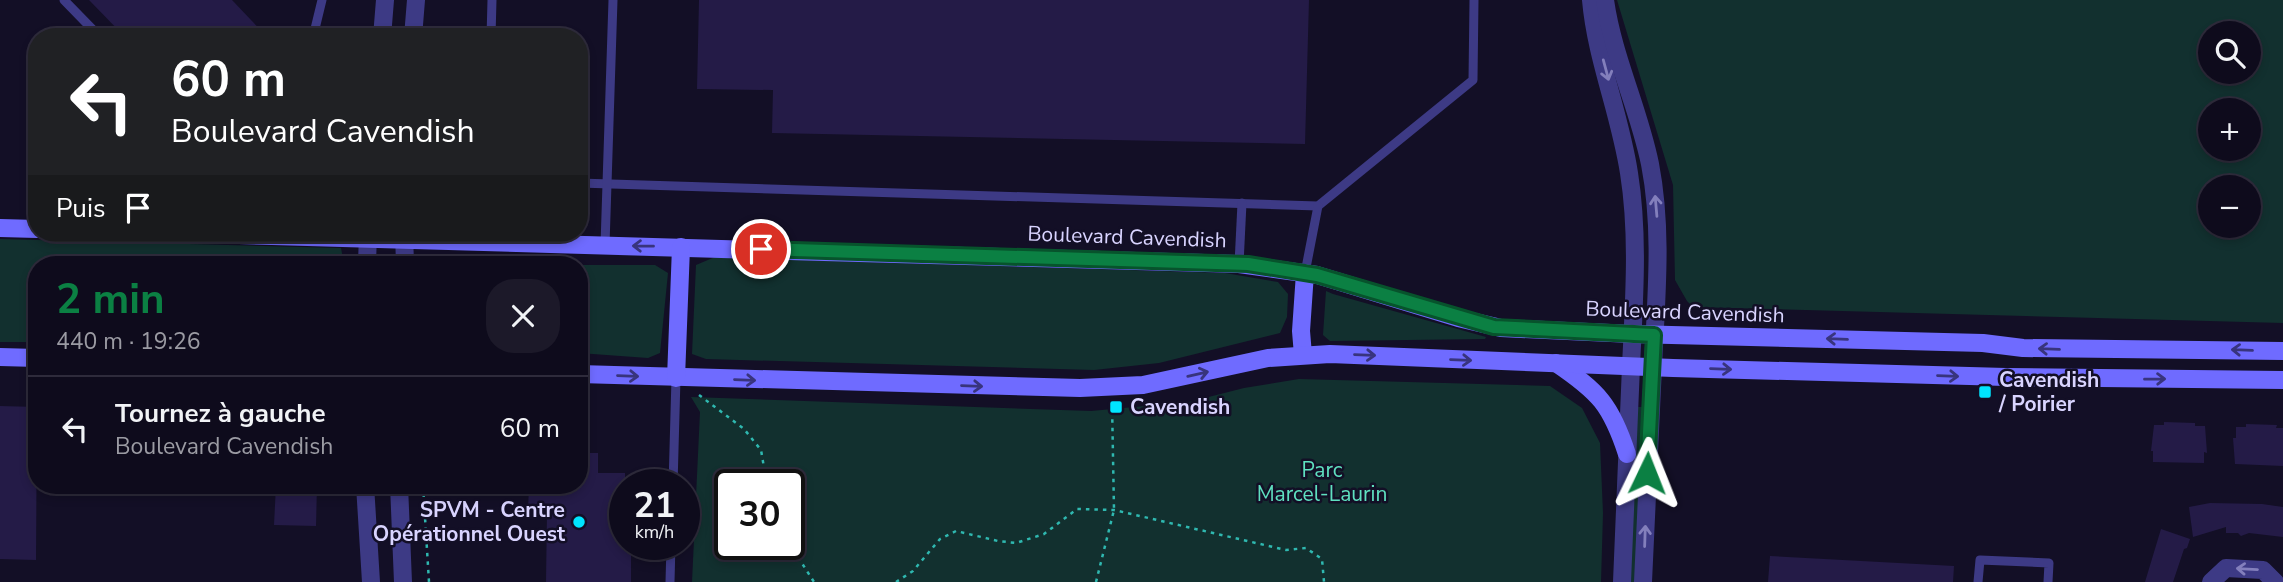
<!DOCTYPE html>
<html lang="fr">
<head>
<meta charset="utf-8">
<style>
  :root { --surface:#0e0b1c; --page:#1c1929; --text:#f1f3f6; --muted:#9b9ba3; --line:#2e2b3b; --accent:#0b8043 }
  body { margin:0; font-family:"Nunito Sans",sans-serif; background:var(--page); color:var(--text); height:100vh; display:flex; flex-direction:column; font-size:26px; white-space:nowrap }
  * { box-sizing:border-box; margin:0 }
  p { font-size:23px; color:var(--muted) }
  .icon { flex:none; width:38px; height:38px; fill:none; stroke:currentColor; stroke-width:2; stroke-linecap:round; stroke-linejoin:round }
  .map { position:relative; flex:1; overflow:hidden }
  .drawer { position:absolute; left:28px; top:256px; width:560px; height:238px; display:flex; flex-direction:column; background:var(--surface); border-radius:28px; box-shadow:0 4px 10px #0003,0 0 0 2px var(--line) }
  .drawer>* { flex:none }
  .banner { position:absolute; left:28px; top:28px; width:560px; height:214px; border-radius:28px; box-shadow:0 4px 10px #0003,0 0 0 2px var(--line); background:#202124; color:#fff; overflow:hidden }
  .buttons { position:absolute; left:2198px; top:21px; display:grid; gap:14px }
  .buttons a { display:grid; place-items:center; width:63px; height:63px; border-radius:50%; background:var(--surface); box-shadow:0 4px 10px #0003,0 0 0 2px var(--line); font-size:35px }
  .speed { position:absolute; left:609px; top:469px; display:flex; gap:14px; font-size:35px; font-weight:700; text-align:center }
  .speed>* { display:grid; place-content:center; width:91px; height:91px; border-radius:50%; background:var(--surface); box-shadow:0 4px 10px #0003,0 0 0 2px var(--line); line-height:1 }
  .speed small { font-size:18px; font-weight:400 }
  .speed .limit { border:4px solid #111; border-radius:10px; background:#fff; color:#111 }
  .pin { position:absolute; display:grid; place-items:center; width:60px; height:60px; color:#fff; margin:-30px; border:4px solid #fff; border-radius:50%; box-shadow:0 2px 7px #0007 }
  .me { position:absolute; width:77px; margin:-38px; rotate:2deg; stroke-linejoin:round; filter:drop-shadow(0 0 5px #0008) }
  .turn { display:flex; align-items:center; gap:24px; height:147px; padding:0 28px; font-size:32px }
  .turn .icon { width:91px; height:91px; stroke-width:2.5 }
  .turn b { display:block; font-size:49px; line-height:60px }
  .then { display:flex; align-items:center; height:66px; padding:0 28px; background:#0003; gap:14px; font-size:26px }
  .round { display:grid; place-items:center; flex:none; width:74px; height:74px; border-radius:28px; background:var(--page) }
  .summary { display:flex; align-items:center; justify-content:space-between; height:119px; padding:0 28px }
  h1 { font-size:42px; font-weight:700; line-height:52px; color:var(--accent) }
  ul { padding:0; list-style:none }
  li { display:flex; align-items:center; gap:21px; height:105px; padding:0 28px; border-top:2px solid var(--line) }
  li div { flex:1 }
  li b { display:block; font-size:26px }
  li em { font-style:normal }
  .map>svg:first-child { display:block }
  .green { fill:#12302f; fill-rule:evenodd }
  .building { fill:#241b47 }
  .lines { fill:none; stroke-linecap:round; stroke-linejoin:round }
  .path { stroke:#2fb8b0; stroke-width:2.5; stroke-dasharray:3.5 5; stroke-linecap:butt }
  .service { stroke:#3d3a85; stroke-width:9 }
  .minor { stroke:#3d3a85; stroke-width:18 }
  .tertiary { stroke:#3d3a85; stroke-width:18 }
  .secondary { stroke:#6f6bff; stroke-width:18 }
  .oneway { stroke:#837fbc }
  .oneway2 { stroke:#38347d }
  .route-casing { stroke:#07532c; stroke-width:18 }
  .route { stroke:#0b8043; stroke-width:12 }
  .poi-dot { fill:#00e5ff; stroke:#130f26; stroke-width:2.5 }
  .labels { text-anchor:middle; stroke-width:5; stroke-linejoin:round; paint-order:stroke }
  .street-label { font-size:21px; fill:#d9d4ff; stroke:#130f26 }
  .poi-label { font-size:21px; font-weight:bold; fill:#d9d4ff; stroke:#130f26; text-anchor:start }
  .park-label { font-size:21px; fill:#5fe0c0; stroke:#130f26 }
</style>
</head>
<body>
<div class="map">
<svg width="2283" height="582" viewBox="0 0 2283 582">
  <rect width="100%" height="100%" fill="#130f26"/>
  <g class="green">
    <path d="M 1617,0 L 2283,0 L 2283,323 L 1693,307 L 1687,301 L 1675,280 L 1673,185 ZM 2210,33 L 2249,33 L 2249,72 L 2210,72 ZM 2249,110 L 2249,149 L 2210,149 L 2210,110 ZM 2249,187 L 2249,226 L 2210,226 L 2210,187 Z"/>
    <path d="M 0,239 L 341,248 L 344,264 L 37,264 L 37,342 L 0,342 Z"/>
    <path d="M 715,257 L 1225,273 L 1278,282 L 1288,294 L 1287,317 L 1280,333 L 1159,363 L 1094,370 L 706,359 L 692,354 L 696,265 Z"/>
    <path d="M 579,265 L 655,265 L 668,273 L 660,353 L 648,358 L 579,353 Z"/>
    <path d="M 1326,291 L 1333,294 L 1486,337 L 1485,339 L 1330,341 L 1323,335 Z"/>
    <path d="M 1299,379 L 1550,386 L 1582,408 L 1600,443 L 1603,513 L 1601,582 L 692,582 L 700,412 L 691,397 L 1091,411 L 1189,402 L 1244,388 ZM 730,485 L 789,485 L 789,544 L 730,544 Z"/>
    <path d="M 1634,407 L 1645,407 L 1639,582 L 1628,582 Z"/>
  </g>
  <g class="building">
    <path d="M 89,0 L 232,0 L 267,37 L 125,37 Z"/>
    <path d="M 699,0 L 1309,0 L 1305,144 L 772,133 L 773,90 L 697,89 Z"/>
    <path d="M 0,406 L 37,407 L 36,560 L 0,559 Z"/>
    <path d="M 2164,422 L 2195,423 L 2195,426 L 2205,426 L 2207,453 L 2204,452 L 2204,463 L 2153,462 L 2153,451 L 2151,451 L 2154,425 L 2164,425 Z"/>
    <path d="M 2246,424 L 2277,425 L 2276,428 L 2283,428 L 2283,466 L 2235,464 L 2233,438 L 2236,438 L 2236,427 L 2246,427 Z"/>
    <path d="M 579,453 L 598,453 L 598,473 L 625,473 L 625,544 L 631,544 L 631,582 L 546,582 L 547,512 L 528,511 L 529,485 L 579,485 Z"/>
    <path d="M 276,485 L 317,485 L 316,526 L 274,525 Z"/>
    <path d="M 2210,503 L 2262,504 L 2283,507 L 2283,537 L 2249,533 L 2241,536 L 2238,533 L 2226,533 L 2226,527 L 2193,537 L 2189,507 Z"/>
    <path d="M 2161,529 L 2190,539 L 2187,548 L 2184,549 L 2173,582 L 2145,582 Z"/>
    <path d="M 1770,556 L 1954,566 L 1953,582 L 1768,582 Z"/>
  </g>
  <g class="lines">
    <g class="path">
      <path d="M 699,395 L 744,429 L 761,450 L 767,485"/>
      <path d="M 423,485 L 429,582"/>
      <path d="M 789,543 L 814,582"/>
      <path d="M 896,582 L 913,571 L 940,539 L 956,531 L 998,541 L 1016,543 L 1044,534 L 1077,509 L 1114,510 L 1286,550 L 1306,548 L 1322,559 L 1324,582"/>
      <path d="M 1096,582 L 1114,510 L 1112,403"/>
    </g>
    <g class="service">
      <path d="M 64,0 L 100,37"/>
      <path d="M 313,37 L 322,0"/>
      <path d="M 491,37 L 492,0"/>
      <path d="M 579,183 L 1318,206 L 1473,80 L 1474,0"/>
      <path d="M 605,245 L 613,0"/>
      <path d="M 1239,264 L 1242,203"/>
      <path d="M 1305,273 L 1318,206"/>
      <path d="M 673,485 L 676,378"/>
      <path d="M 670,582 L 671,544"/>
      <path d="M 1978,582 L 1980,560 L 2049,563 L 2048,582"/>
    </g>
    <g class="minor">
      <path d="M 1622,582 L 1631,366"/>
      <path d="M 1643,582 L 1653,366"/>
      <path d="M 2211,582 L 2226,568 L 2263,570 L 2275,582"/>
    </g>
    <g class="tertiary">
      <path d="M 1591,0 C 1596,58 1620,114 1629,173 C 1639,236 1634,302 1631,366"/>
      <path d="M 1605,0 C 1613,57 1639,109 1650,164 C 1663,231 1656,299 1653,366"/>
      <path d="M 382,37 L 385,0"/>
      <path d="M 413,37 L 416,0"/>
      <path d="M 404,233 L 405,264"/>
      <path d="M 367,264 L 368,233"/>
      <path d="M 365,485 L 371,582"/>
      <path d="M 399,485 L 403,582"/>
    </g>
    <g class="secondary">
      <path d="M 0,228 L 37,229"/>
      <path d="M 170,233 L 1239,264 L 1317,275 L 1458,318 L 1501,328 L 1632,334 L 1983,343 L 2023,348 L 2283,351"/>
      <path d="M 1303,355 L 1301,331 L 1305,273"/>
      <path d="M 0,357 L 37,358"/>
      <path d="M 1556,363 C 1599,392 1611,405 1627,454"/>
      <path d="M 579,374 L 1080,388 L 1143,385 L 1268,358 L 1330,354 L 1673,368 L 2006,377 L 2283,380"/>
      <path d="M 676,378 L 681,247"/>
    </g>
  </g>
  <defs><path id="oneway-shaft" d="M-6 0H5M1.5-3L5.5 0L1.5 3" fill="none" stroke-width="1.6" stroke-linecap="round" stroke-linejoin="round" transform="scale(1.75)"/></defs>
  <g class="oneway">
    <use href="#oneway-shaft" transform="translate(1606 70) rotate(75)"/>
    <use href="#oneway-shaft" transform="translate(1656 206) rotate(-95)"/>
    <use href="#oneway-shaft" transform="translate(1645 536) rotate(-88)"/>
    <use href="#oneway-shaft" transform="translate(2247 569) rotate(-177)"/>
  </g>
  <g class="oneway2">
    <use href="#oneway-shaft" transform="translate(643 246) rotate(-179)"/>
    <use href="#oneway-shaft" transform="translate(1837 339) rotate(-178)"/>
    <use href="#oneway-shaft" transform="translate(2049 349) rotate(-178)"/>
    <use href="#oneway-shaft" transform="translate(2242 350) rotate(-178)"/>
    <use href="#oneway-shaft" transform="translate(1365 355) rotate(2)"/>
    <use href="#oneway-shaft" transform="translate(1461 360) rotate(2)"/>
    <use href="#oneway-shaft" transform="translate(1721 369) rotate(2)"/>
    <use href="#oneway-shaft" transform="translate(1198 374) rotate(-13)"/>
    <use href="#oneway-shaft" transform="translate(628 376) rotate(2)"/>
    <use href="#oneway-shaft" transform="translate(1948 376) rotate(2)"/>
    <use href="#oneway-shaft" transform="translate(2155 379) rotate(-1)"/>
    <use href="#oneway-shaft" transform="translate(745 380) rotate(2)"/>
    <use href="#oneway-shaft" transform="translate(972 386) rotate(2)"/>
  </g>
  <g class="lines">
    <defs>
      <path id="route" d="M 761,249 L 1248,264 L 1317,275 L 1494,327 L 1654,335 L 1647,473"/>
    </defs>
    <use href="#route" class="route-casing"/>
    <use href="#route" class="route"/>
  </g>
  <g class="poi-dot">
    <rect x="1978" y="385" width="14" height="14" rx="3.5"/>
    <rect x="1109" y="400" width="14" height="14" rx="3.5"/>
    <circle cx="579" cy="522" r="7"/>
  </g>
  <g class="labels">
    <g class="street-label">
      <text transform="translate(1127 237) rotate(2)" y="7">Boulevard Cavendish</text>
      <text transform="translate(1685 312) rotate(2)" y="7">Boulevard Cavendish</text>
    </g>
    <g class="poi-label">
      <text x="1999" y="387">Cavendish<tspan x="1999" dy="24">/ Poirier</tspan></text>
      <text x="1130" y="414">Cavendish</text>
      <text x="565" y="517" text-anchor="end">SPVM - Centre<tspan x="565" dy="24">Opérationnel Ouest</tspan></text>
    </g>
    <g class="park-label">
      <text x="1322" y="477">Parc<tspan x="1322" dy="24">Marcel-Laurin</tspan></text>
    </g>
  </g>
</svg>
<div class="buttons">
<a><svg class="icon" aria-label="search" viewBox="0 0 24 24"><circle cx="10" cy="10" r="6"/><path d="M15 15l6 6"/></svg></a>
<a>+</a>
<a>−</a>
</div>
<div class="speed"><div>21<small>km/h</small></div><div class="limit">30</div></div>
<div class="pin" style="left:761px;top:249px;background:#d93025"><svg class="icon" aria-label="arrive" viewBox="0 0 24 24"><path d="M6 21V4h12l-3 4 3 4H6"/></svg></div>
<svg class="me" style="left:1647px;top:473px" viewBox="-20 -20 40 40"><path d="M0-17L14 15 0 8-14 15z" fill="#0b8043" stroke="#fff" stroke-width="4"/></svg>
<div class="banner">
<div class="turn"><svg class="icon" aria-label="left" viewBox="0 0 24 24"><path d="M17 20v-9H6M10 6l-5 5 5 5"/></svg><div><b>60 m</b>Boulevard Cavendish</div></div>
<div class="then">Puis<svg class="icon" aria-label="arrive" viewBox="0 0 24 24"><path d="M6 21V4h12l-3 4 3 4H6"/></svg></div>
</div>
<section class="drawer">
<div class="summary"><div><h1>2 min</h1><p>440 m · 19:26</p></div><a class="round"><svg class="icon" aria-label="close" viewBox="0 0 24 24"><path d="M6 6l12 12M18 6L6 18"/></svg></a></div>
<ul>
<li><svg class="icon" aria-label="left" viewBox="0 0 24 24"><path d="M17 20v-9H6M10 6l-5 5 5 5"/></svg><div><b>Tournez à gauche</b><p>Boulevard Cavendish</p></div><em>60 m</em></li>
</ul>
</section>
</div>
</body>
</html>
